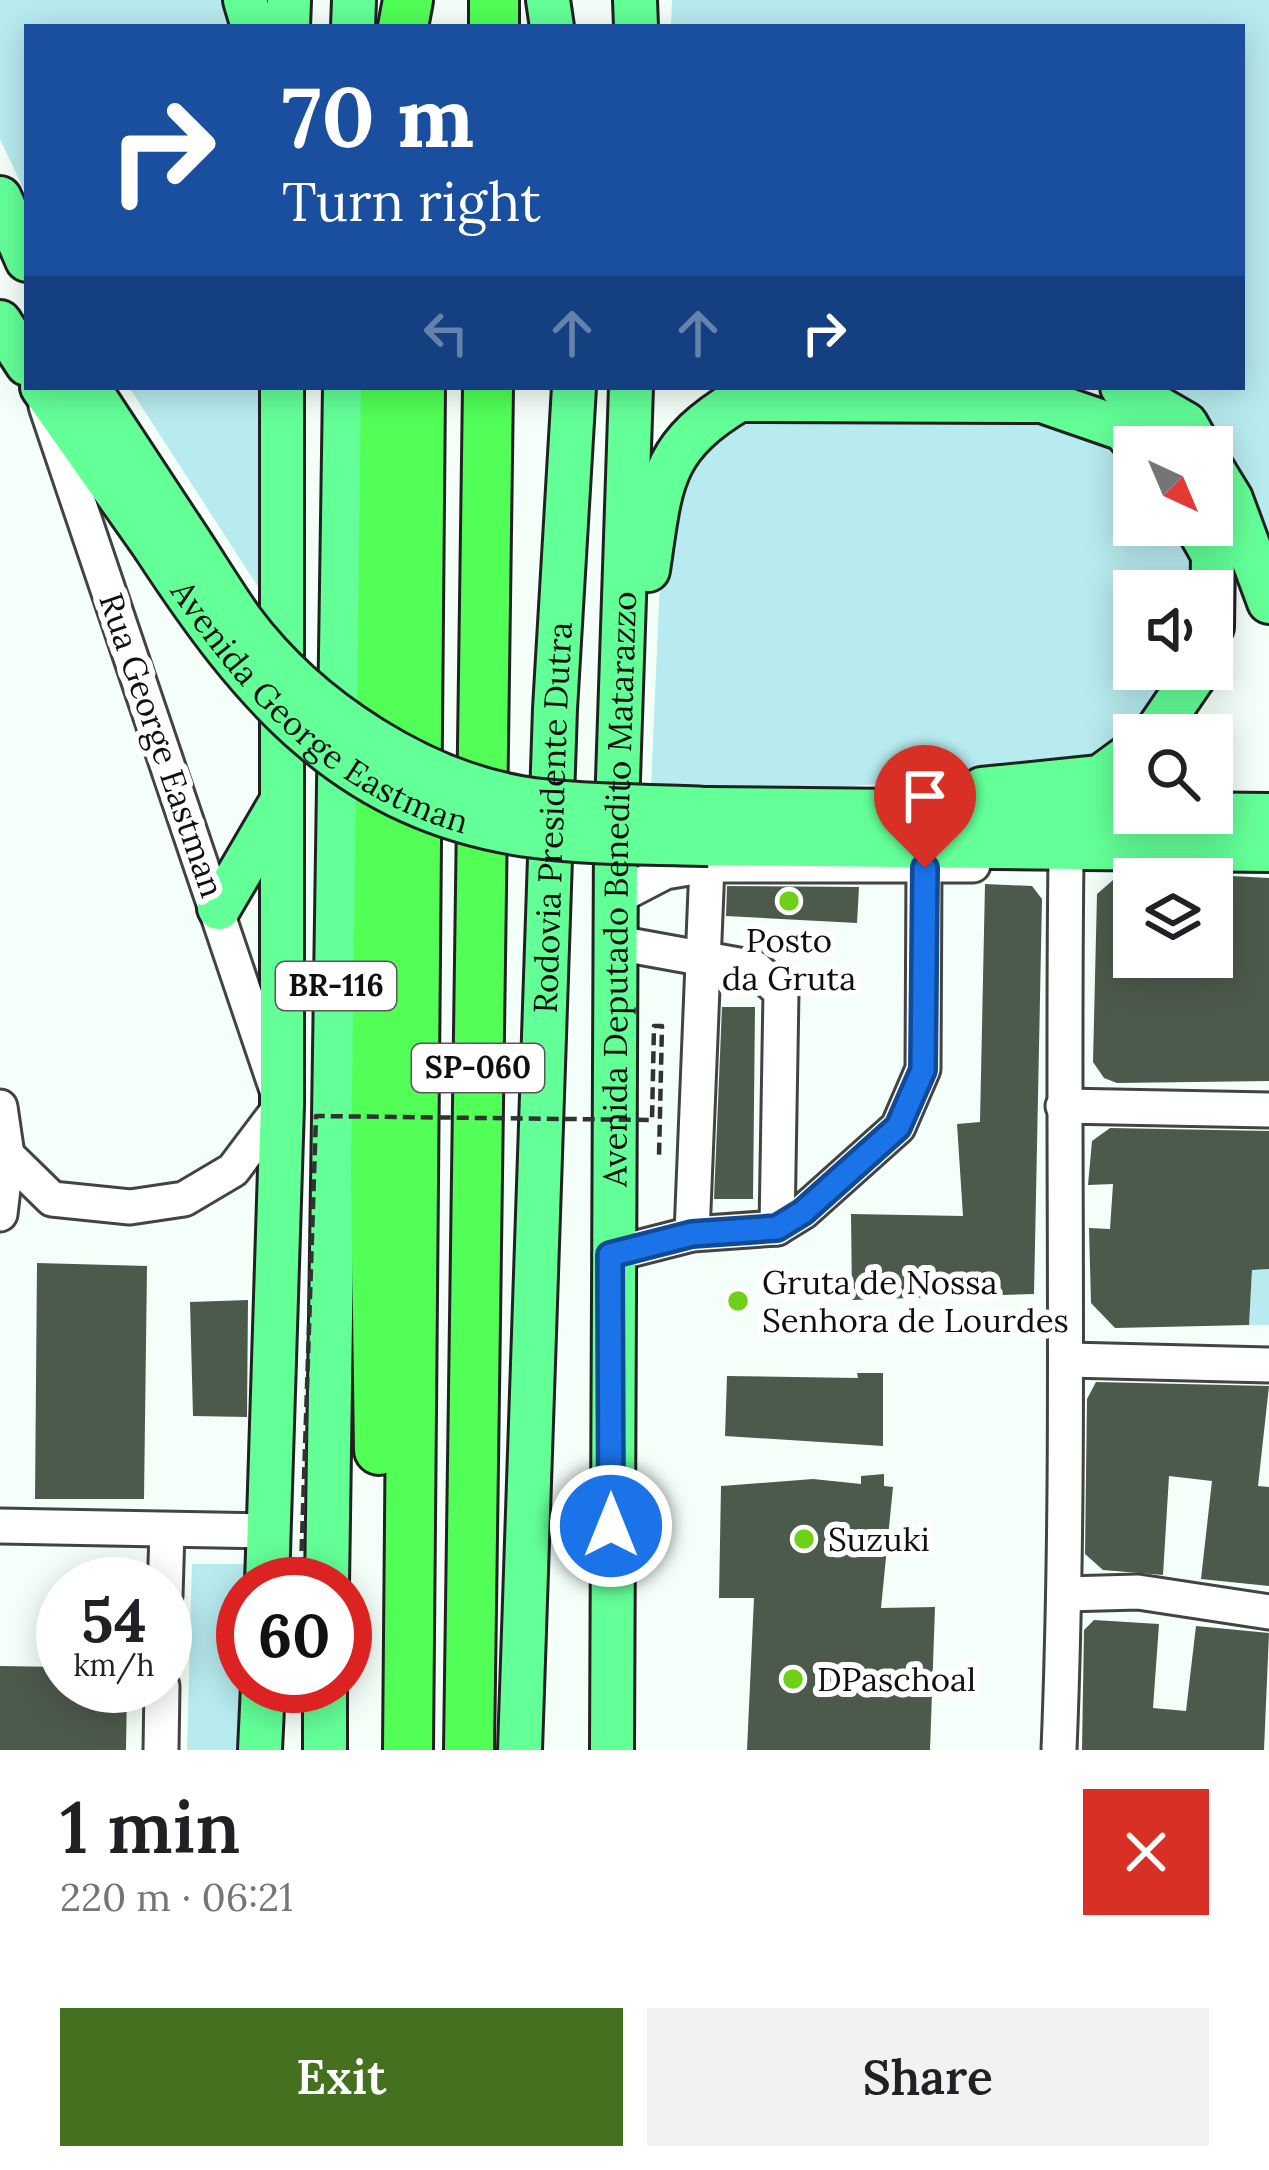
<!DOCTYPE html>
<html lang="en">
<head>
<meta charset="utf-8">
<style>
  :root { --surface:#fff; --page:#f2f2f2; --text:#202124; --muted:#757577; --accent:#44701f }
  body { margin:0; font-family:Lora,serif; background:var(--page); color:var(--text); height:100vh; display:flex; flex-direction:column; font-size:45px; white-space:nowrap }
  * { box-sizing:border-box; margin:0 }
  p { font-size:39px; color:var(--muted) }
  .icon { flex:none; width:66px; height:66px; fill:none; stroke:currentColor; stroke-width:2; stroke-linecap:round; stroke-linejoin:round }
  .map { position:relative; height:1750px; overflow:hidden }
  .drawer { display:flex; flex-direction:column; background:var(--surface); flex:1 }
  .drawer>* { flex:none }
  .guide { position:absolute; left:24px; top:24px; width:1221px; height:366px; border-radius:0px; box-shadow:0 6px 30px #0003; background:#1a4fa0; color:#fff; overflow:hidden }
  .needle { width:78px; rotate:136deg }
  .controls { position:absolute; left:1113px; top:426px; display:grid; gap:24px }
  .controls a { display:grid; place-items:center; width:120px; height:120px; border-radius:0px; background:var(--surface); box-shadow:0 6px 30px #0003; font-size:60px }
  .speed { position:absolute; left:36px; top:1557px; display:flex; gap:24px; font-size:60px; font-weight:700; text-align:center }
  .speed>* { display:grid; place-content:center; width:156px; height:156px; border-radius:50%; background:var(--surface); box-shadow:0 6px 30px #0003; line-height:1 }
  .speed small { font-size:30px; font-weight:400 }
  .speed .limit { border:18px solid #d22; background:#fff; color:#111 }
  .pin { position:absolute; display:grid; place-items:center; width:102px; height:102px; color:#fff; margin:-123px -51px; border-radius:50% 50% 50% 0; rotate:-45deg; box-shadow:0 0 12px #0007 }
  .pin .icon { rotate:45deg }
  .me { position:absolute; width:132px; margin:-66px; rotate:0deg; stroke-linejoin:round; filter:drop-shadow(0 0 9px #0008) }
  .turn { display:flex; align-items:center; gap:42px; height:252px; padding:0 60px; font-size:54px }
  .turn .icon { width:156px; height:156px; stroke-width:2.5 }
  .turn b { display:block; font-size:84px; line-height:102px }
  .lanes { display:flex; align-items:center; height:114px; padding:0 60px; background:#0003; justify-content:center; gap:60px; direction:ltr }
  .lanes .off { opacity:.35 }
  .round { display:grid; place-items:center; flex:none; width:126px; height:126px; border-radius:0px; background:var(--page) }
  .head { display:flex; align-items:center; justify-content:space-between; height:204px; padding:0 60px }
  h1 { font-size:72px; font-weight:600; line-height:90px }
  .primary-button { display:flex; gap:24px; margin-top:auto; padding:24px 60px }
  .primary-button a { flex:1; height:138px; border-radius:0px; background:var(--accent); color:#fff; font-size:48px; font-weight:600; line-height:138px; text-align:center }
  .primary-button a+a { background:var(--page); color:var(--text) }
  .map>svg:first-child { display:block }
  .green { fill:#b7ebef }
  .building { fill:#4c5a4b }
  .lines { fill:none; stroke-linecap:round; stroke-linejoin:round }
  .minor-casing { stroke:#434343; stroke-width:39 }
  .major-casing { stroke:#212121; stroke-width:48 }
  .highway-casing { stroke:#212121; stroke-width:54 }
  .minor { stroke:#fff; stroke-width:33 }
  .major { stroke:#63ff97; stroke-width:42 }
  .highway { stroke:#51ff57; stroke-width:48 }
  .major-bridge-casing { stroke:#212121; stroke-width:48; stroke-linecap:butt }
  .path-bridge { stroke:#323232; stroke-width:4.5; stroke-dasharray:12 6; stroke-linecap:butt }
  .major-bridge { stroke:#63ff97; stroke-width:42 }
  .route-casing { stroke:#114b97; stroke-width:30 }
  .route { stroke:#1a73e8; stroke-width:21 }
  .poi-dot { fill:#6fd018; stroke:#fff; stroke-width:4.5 }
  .labels { text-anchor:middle; stroke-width:12; stroke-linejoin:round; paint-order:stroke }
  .shield { fill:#fff; stroke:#585858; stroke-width:3 }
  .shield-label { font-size:30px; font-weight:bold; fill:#101010 }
  .street-label { font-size:33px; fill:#101010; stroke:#fff }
  .poi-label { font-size:33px; fill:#101010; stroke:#fff; text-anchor:start }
</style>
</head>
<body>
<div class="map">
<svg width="1269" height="1750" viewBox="0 0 1269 1750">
  <rect width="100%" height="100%" fill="#f3fff8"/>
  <g class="green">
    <path d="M 0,0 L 226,0 L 240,27 L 27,27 L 27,196 L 0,139 Z"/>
    <path d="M 672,0 L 1269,0 L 1269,564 L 1157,387 L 1242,387 L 1242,27 L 671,27 Z"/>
    <path d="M 129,387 L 269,387 L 273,610 Z"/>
    <path d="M 743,413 L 1040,414 L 1115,440 L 1134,461 L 1134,525 L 1181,525 L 1200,559 L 1201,591 L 1134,591 L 1134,669 L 1184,669 L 1142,729 L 1095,764 L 757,795 L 651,786 L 660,581 L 674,488 L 706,436 Z"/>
    <path d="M 1269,1269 L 1269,1325 L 1249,1325 L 1252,1270 Z"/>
    <path d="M 192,1564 L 254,1564 L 253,1584 L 243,1584 L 247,1750 L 187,1750 Z"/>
  </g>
  <g class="building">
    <path d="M 1120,874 L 1134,874 L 1134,957 L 1212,957 L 1212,875 L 1269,878 L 1269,1081 L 1117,1083 L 1104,1078 L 1093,1062 L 1097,894 Z"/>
    <path d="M 985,884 L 1032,886 L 1042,899 L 1034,1294 L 852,1300 L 851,1214 L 963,1216 L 957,1124 L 980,1122 Z"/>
    <path d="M 727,886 L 859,887 L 857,923 L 726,916 Z"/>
    <path d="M 722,1007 L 755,1007 L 753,1199 L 714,1199 Z"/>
    <path d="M 1110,1128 L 1269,1131 L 1269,1269 L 1252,1270 L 1249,1325 L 1115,1328 L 1091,1303 L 1089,1228 L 1110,1229 L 1113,1184 L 1088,1185 L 1092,1141 Z"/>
    <path d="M 37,1263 L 147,1266 L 144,1499 L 35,1499 Z"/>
    <path d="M 248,1300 L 247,1417 L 193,1416 L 190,1302 Z"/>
    <path d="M 857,1373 L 883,1373 L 883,1446 L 725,1436 L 727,1376 L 858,1378 Z"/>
    <path d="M 1096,1382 L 1269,1386 L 1258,1486 L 1269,1487 L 1269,1586 L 1201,1579 L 1212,1481 L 1169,1476 L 1163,1575 L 1103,1570 L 1085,1554 L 1087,1399 Z"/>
    <path d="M 884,1474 L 884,1486 L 893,1487 L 881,1608 L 935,1607 L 930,1750 L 747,1750 L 754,1598 L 719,1598 L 721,1486 L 813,1479 L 861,1484 L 861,1476 Z"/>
    <path d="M 1094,1620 L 1159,1624 L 1153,1708 L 1186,1711 L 1196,1626 L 1269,1633 L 1264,1750 L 1082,1750 L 1084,1630 Z"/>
    <path d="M 0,1666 L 63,1667 L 63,1686 L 127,1686 L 126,1750 L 0,1750 Z"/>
  </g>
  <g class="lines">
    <defs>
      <g id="minor">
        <path d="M 615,898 L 665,872 L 707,865 L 973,865"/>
        <path d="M 617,943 L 755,968 L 781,992 L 777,1228"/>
        <path d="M 1063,1106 L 1269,1110"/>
        <path d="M 0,1107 L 7,1155 L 0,1214"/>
        <path d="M 7,1155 L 52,1199 L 130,1207 L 184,1199 L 233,1170 L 282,1105 L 46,406"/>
        <path d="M 692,1234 L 707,865"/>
        <path d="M 610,1255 L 692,1234 L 777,1228 L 803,1212 L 898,1127 L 923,1069 L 924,868"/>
        <path d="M 1069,1360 L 1269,1365"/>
        <path d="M 0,1526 L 269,1531"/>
        <path d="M 1065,1594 L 1138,1592 L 1269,1612"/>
        <path d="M 165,1596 L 167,1530"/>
        <path d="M 161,1750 L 162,1686"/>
        <path d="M 1059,1750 C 1071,1453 1062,1157 1066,860"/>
      </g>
      <g id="major">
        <path d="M 245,0 L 253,27"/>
        <path d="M 548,0 L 552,27"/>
        <path d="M 635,0 L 636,27"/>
        <path d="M 288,27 L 289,0"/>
        <path d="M 353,27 L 354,0"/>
        <path d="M 0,198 L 27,260"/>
        <path d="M 0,322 L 27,364"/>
        <path d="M 42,387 L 154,546"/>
        <path d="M 88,387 L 180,527"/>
        <path d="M 1122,387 L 1186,424 L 1199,447"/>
        <path d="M 1212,468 L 1231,499 L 1269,602"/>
        <path d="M 1196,525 L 1213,555 L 1212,627"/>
        <path d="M 648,570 C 661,484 659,448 739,400 L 1042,401 L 1123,429 L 1139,447"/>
        <path d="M 1154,735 L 1199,669"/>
        <path d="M 982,789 L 1100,777 L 1134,752"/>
        <path d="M 709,809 L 1269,815"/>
        <path d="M 709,844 L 1269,850"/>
        <path d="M 219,908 L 281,802"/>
        <path d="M 267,1584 L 282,1105 L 282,387"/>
        <path d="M 327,1584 L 345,387"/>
        <path d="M 325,1686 L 325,1750"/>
        <path d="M 260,1750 L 263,1686"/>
        <path id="s1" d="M 520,1750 L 555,709 L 574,387"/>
        <path id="s2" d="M 612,1750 L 616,839 L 631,387"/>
      </g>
      <g id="highway">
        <path d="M 403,27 L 408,0"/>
        <path d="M 494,27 L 494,0"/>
        <path d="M 379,1450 L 375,1172 L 385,387"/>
        <path d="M 408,1750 L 420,387"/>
        <path d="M 469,1750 L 488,387"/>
      </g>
    </defs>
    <use href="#minor" class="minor-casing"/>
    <use href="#major" class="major-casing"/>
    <use href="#highway" class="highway-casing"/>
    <use href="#minor" class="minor"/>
    <use href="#major" class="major"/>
    <use href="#highway" class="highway"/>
    <defs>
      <g id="major-bridge">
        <path d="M 180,527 C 201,558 220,590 241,620 C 307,709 423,785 533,800 C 591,807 651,806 709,809"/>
        <path id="s3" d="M 154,546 C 250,693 347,812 535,836 C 592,844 652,842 709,844"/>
      </g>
    </defs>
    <use href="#major-bridge" class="major-bridge-casing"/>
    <path class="path-bridge" d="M 301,1569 L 316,1116 L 652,1120 L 654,1026 L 662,1026 L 659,1157"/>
    <use href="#major-bridge" class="major-bridge"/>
  </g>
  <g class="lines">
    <defs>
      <path id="route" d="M 611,1526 L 610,1255 L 692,1234 L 777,1228 L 803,1212 L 898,1127 L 923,1070 L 925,868"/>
    </defs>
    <use href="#route" class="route-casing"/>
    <use href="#route" class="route"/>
  </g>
  <g class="poi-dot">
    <circle cx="789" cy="901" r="12"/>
    <circle cx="738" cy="1301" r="12"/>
    <circle cx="804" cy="1539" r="12"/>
    <circle cx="793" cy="1679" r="12"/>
  </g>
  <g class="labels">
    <g class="shield">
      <rect x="276" y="962" width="120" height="48" rx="9"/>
      <rect x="412" y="1044" width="132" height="48" rx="9"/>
    </g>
    <g class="shield-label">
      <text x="336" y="996">BR-116</text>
      <text x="478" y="1078">SP-060</text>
    </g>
    <g class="street-label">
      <text dy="12" stroke="none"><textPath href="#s3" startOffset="237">Avenida George Eastman</textPath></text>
      <text transform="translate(162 745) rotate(71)" y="12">Rua George Eastman</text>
      <text dy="12" stroke="none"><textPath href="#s1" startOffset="933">Rodovia Presidente Dutra</textPath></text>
      <text dy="12" stroke="none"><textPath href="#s2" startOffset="861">Avenida Deputado Benedito Matarazzo</textPath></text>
    </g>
    <g class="poi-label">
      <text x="789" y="952" text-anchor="middle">Posto<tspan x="789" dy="38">da Gruta</tspan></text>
      <text x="762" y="1294">Gruta de Nossa<tspan x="762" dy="38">Senhora de Lourdes</tspan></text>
      <text x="828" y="1551">Suzuki</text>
      <text x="817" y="1691">DPaschoal</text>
    </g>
  </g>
</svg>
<div class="controls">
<a><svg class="needle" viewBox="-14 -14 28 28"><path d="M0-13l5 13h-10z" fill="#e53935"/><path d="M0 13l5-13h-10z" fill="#757577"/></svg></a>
<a><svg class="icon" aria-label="sound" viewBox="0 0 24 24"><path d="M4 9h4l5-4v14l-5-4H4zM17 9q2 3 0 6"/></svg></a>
<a><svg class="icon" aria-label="search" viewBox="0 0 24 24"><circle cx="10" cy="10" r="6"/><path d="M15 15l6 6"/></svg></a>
<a><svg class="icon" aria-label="layers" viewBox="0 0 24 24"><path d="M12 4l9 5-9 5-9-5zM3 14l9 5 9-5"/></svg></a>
</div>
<div class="speed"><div>54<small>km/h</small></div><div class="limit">60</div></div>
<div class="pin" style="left:925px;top:868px;background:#d93025"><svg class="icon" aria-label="arrive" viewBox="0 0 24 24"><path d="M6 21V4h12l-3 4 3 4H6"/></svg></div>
<svg class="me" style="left:611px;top:1526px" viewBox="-20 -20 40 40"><circle r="17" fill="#1a73e8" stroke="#fff" stroke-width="3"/><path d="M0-11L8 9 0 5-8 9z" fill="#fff"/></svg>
<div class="guide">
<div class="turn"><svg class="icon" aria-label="right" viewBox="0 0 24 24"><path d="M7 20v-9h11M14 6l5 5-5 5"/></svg><div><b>70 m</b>Turn right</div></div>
<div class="lanes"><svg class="icon off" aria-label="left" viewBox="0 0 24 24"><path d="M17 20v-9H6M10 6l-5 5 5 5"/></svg><svg class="icon off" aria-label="ahead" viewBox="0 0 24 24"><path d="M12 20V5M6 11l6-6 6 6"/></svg><svg class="icon off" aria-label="ahead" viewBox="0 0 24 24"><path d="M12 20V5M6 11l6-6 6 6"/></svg><svg class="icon" aria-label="right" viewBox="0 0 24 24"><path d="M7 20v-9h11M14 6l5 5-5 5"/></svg></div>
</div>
</div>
<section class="drawer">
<div class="head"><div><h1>1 min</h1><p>220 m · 06:21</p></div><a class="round" style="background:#d93025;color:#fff"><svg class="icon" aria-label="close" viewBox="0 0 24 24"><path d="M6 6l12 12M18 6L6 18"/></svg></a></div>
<div class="primary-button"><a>Exit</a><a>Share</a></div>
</section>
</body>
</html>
